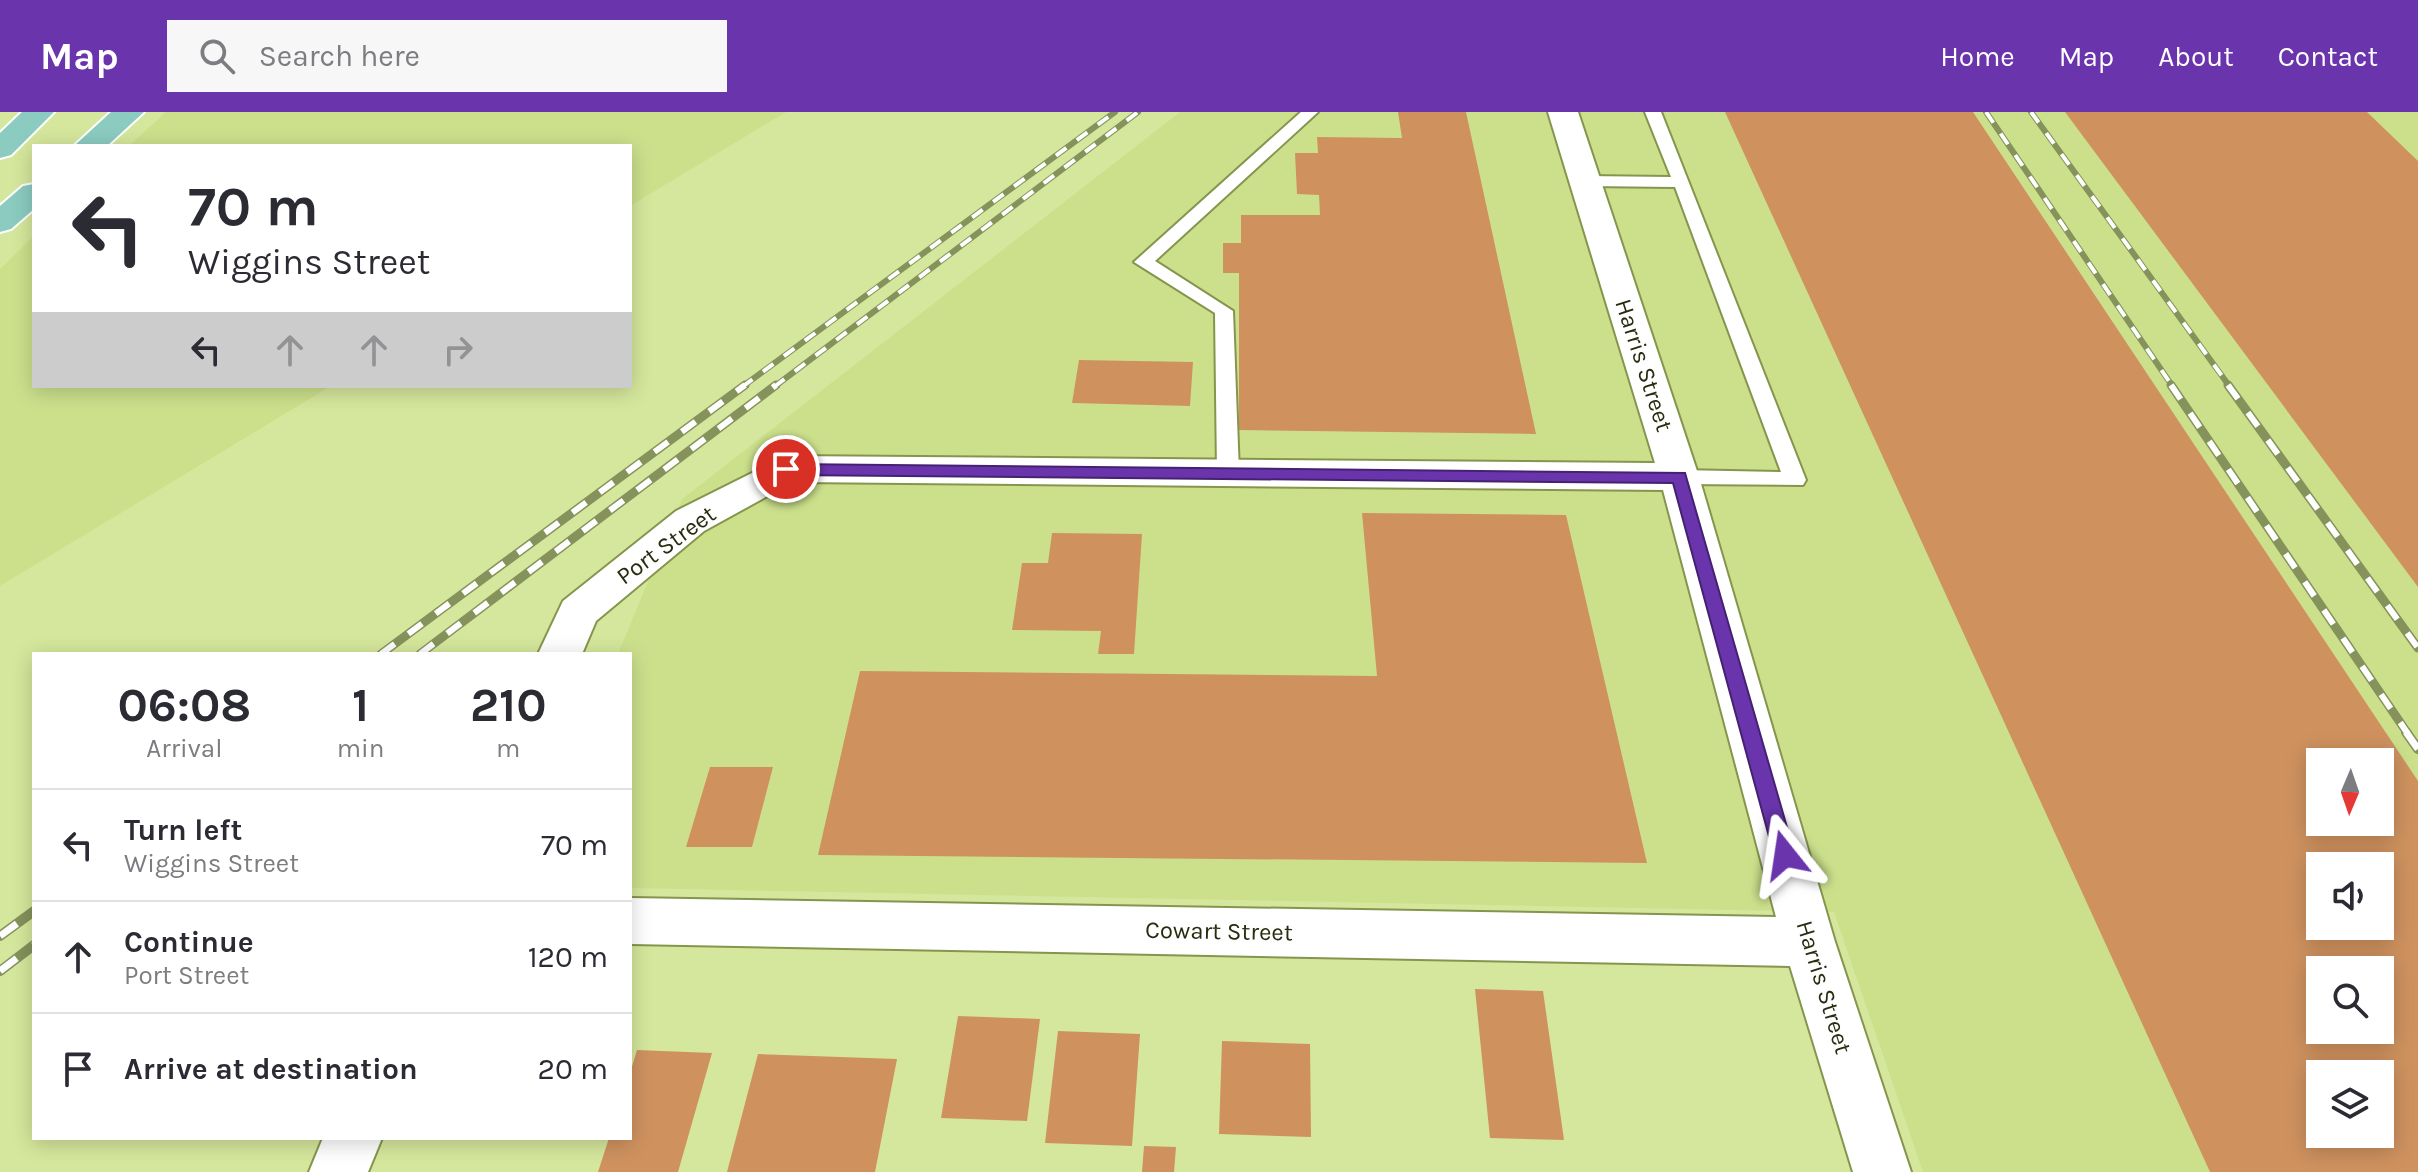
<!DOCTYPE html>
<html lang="en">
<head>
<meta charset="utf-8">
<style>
  :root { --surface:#fff; --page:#f7f7f7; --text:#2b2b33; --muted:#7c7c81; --line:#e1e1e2; --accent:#6a35ac }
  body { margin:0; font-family:Karla,sans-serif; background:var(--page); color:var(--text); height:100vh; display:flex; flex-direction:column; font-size:30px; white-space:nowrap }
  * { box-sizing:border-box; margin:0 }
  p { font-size:26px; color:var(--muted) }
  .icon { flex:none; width:44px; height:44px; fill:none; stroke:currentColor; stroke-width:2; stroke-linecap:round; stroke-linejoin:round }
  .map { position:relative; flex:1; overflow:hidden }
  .side { position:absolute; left:32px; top:540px; width:600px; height:488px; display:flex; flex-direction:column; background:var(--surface); border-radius:0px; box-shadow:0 4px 20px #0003 }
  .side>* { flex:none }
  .guide { position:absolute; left:32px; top:32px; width:600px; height:244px; border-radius:0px; box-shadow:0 4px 20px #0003; background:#fff; color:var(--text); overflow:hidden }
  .needle { width:52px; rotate:182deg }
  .tools { position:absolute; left:2306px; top:636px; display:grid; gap:16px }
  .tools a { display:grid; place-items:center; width:88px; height:88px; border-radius:0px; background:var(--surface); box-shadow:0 4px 20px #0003; font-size:40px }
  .pin { position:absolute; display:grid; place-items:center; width:68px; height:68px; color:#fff; margin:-34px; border:4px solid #fff; border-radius:50%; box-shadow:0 2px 8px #0007 }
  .me { position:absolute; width:88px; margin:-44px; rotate:345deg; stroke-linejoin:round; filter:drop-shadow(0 0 6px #0008) }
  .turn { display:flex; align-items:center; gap:28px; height:168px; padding:0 24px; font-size:36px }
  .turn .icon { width:104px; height:104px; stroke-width:2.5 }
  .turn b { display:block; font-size:56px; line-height:68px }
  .lanes { display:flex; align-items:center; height:76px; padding:0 24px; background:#0003; justify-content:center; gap:40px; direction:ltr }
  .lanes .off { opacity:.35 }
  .eta { display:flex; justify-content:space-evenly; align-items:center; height:136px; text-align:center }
  .eta b { font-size:48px; font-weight:700; line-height:56px }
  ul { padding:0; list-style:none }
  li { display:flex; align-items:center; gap:24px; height:112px; padding:0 24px; border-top:2px solid var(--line) }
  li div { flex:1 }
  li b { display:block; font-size:30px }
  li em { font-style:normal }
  header { display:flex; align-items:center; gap:48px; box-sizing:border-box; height:112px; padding:0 40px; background:var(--accent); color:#fff }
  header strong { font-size:38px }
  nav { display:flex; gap:44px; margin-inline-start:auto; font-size:28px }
  .search { width:560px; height:72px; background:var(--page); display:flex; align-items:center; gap:20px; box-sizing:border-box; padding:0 28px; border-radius:0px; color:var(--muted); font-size:30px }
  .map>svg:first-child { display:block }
  .built { fill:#cce08c; fill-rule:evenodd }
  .building { fill:#cf925f; fill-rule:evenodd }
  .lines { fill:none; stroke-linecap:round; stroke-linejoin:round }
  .lane-casing { stroke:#85954d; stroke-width:4 }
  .street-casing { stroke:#85954d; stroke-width:4 }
  .primary-casing { stroke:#fff; stroke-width:4 }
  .lane { fill:#fff; fill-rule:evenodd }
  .street { fill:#fff; fill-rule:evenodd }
  .primary { fill:#8bcbc0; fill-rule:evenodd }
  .rail-far2-casing { stroke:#85925b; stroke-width:6 }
  .rail-far1-casing { stroke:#85925b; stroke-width:9 }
  .rail-casing { stroke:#85925b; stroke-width:10 }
  .rail-far2 { stroke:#fefefe; stroke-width:4; stroke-dasharray:13; stroke-linecap:butt }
  .rail-far1 { stroke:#fefefe; stroke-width:6; stroke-dasharray:17; stroke-linecap:butt }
  .rail { stroke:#fefefe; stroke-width:7; stroke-dasharray:21; stroke-linecap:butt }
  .route { fill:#6a35ac; stroke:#452270; stroke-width:2 }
  .labels { text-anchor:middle; stroke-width:6; stroke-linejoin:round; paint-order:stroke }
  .street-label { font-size:24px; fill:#262c0e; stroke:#fefefe }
</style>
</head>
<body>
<header>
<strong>Map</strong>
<div class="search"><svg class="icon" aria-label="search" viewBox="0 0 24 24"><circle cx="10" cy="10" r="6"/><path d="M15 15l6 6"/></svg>Search here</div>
<nav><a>Home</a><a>Map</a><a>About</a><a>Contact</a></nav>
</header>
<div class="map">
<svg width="2418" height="1060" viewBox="0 0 2418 1060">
  <rect width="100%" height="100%" fill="#d5e79c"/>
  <g class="built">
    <path d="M 166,0 L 786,0 L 630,94 L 630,34 L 129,34 Z"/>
    <path d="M 1180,0 L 2418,0 L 2418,1060 L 1923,1060 L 1834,800 L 630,776 L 630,542 L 618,542 L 682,387 ZM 2320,650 L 2380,650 L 2380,710 L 2320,710 ZM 2320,754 L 2380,754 L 2380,814 L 2320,814 ZM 2320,858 L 2380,858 L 2380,918 L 2320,918 ZM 2320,962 L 2380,962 L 2380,1022 L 2320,1022 Z"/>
    <path d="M 34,124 L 34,274 L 331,274 L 0,474 L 0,157 Z"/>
  </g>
  <g class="building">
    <path d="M 1398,0 L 1466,0 L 1536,322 L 1239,318 L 1239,161 L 1223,161 L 1223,131 L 1241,131 L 1241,103 L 1320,103 L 1319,83 L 1297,82 L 1295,41 L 1318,41 L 1317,25 L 1402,26 Z"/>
    <path d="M 1725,0 L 1973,0 L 2418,669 L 2418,1060 L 2210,1060 ZM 2320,650 L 2380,650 L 2380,710 L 2320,710 ZM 2320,754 L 2380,754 L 2380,814 L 2320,814 ZM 2320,858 L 2380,858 L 2380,918 L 2320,918 ZM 2320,962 L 2380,962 L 2380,1022 L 2320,1022 Z"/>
    <path d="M 2065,0 L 2367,0 L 2418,49 L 2418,475 Z"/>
    <path d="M 1079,248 L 1193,250 L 1190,294 L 1072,291 Z"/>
    <path d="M 1362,401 L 1566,403 L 1647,751 L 818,743 L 860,559 L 1377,564 Z"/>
    <path d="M 1052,421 L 1142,422 L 1134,542 L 1098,542 L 1101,519 L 1012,518 L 1022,451 L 1048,451 Z"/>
    <path d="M 710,655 L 773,655 L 752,735 L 686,735 Z"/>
    <path d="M 1475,877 L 1543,879 L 1564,1028 L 1490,1026 Z"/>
    <path d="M 958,904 L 1040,907 L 1027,1009 L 941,1006 Z"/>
    <path d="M 1058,919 L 1140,922 L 1132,1034 L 1045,1031 Z"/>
    <path d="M 1222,929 L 1310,932 L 1311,1025 L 1219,1022 Z"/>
    <path d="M 637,938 L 712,941 L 678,1060 L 598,1060 L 609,1026 L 630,1026 L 630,961 Z"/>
    <path d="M 758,942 L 897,947 L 875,1060 L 727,1060 Z"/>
    <path d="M 1144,1034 L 1176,1035 L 1174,1060 L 1142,1060 Z"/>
  </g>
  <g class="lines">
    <defs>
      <g id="lane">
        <path d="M 1301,0 L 1318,0 L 1155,149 L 1233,199 L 1239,361 L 1228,368 L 1217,361 L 1215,201 L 1134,150 Z"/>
        <path d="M 1645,0 L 1661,0 L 1806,368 L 1803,373 L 1679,372 L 1668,365 L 1679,358 L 1781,360 L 1675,75 L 1585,74 L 1577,69 L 1585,64 L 1671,65 Z"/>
      </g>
      <g id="street">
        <path d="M 1548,0 L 1578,0 L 1699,365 L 1835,830 L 1911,1060 L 1853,1060 L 1790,854 L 630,832 L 630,786 L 1776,805 L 1663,378 L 793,370 L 704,419 L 596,509 L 582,542 L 538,542 L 563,489 L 676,399 L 786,344 L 1655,351 Z"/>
        <path d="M 323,1026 L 382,1026 L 368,1060 L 309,1060 Z"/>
      </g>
      <g id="primary">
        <path d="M 22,0 L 54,0 L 11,43 L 0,46 L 0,21 Z"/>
        <path d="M 111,0 L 144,0 L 107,34 L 74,34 Z"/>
        <path d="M 34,72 L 34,97 L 11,117 L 0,120 L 0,94 L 23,74 Z"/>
      </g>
    </defs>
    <use href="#lane" class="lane-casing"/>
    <use href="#street" class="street-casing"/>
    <use href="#primary" class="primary-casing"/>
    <use href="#lane" class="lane"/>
    <use href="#street" class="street"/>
    <use href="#primary" class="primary"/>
    <defs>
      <g id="rail-far2">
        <path d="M 1986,0 L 2173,275"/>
        <path d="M 2031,0 L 2230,275"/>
        <path d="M 742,275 L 1115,0"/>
        <path d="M 774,275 L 1138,0"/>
      </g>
      <g id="rail-far1">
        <path d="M 2171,273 L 2408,622"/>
        <path d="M 2228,273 L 2418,536"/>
        <path d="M 381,542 L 745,273"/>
        <path d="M 420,542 L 776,273"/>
      </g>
      <g id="rail">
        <path d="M 2406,620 L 2418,637"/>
        <path d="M 0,824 L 34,799"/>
        <path d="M 0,859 L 34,833"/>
      </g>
    </defs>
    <use href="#rail-far2" class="rail-far2-casing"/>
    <use href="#rail-far1" class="rail-far1-casing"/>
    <use href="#rail" class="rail-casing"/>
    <use href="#rail-far2" class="rail-far2"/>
    <use href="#rail-far1" class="rail-far1"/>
    <use href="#rail" class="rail"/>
  </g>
  <path class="route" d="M 786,352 L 1685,361 L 1795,743 L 1792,750 L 1777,750 L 1774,743 L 1673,371 L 786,363 L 778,357 Z"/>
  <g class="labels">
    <g class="street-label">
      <text transform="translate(1644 253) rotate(72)" y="8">Harris Street</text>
      <text transform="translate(666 433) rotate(-36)" y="8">Port Street</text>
      <text transform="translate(1219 819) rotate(1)" y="8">Cowart Street</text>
      <text transform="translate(1824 875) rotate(73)" y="8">Harris Street</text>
    </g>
  </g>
</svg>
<div class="tools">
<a><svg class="needle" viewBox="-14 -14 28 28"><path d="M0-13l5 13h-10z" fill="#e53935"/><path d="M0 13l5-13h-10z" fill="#7c7c81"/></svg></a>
<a><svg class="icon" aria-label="sound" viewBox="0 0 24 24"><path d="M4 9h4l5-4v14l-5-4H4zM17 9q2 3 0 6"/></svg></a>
<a><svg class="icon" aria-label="search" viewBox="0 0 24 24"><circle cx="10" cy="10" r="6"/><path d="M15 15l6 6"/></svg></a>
<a><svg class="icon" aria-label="layers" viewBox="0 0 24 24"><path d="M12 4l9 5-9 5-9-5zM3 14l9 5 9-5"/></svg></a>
</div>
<div class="pin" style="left:786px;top:357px;background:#d93025"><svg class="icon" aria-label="arrive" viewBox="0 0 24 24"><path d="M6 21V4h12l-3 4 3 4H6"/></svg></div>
<svg class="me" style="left:1785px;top:743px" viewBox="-20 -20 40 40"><path d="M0-17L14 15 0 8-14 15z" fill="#6a35ac" stroke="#fff" stroke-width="4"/></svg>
<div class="guide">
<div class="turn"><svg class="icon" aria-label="left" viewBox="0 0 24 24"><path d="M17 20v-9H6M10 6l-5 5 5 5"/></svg><div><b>70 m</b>Wiggins Street</div></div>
<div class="lanes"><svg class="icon" aria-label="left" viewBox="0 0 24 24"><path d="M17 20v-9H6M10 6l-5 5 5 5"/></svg><svg class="icon off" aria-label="ahead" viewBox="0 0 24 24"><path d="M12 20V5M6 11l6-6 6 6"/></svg><svg class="icon off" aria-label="ahead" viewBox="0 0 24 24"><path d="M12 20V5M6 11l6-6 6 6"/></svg><svg class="icon off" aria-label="right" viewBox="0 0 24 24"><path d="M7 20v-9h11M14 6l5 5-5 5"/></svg></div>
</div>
<section class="side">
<div class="eta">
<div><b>06:08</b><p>Arrival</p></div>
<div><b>1</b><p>min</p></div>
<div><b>210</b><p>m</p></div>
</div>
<ul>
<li><svg class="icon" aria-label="left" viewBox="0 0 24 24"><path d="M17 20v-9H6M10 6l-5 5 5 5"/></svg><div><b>Turn left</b><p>Wiggins Street</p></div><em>70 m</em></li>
<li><svg class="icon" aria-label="ahead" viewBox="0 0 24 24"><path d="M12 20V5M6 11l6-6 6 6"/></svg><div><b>Continue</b><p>Port Street</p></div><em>120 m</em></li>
<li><svg class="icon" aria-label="arrive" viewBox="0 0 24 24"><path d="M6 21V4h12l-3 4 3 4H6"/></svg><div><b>Arrive at destination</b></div><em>20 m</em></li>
</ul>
</section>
</div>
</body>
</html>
